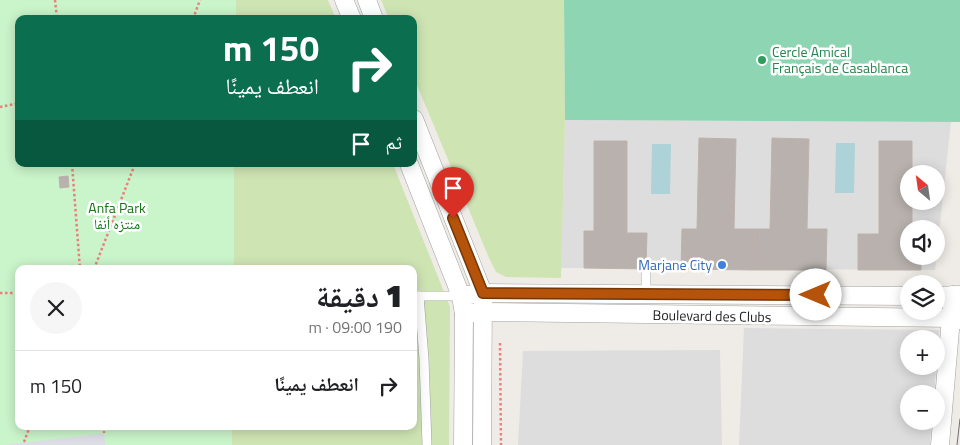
<!DOCTYPE html>
<html lang="ar">
<head>
<meta charset="utf-8">
<style>
  :root { --surface:#fff; --page:#f6f6f6; --text:#202124; --muted:#757577; --line:#e0e0e0 }
  body { margin:0; font-family:"Titillium Web","Noto Naskh Arabic",sans-serif; background:var(--page); color:var(--text); direction:rtl; height:100vh; display:flex; flex-direction:column; font-size:19px; white-space:nowrap }
  * { box-sizing:border-box; margin:0 }
  p { font-size:16px; color:var(--muted) }
  .icon { flex:none; width:28px; height:28px; fill:none; stroke:currentColor; stroke-width:2; stroke-linecap:round; stroke-linejoin:round }
  .map { position:relative; flex:1; overflow:hidden; direction:ltr }
  .panel { position:absolute; left:15px; top:265px; width:402px; height:165px; display:flex; flex-direction:column; background:var(--surface); border-radius:10px; box-shadow:0 2px 12px #0003; direction:rtl }
  .panel>* { flex:none }
  .banner { position:absolute; left:15px; top:15px; width:402px; height:152px; border-radius:10px; box-shadow:0 2px 12px #0003; direction:rtl; background:#0b6e4f; color:#fff; overflow:hidden }
  .needle { width:32px; rotate:331deg }
  .buttons { position:absolute; left:900px; top:165px; display:grid; gap:10px }
  .buttons a { display:grid; place-items:center; width:45px; height:45px; border-radius:50%; background:var(--surface); box-shadow:0 2px 12px #0003; font-size:25px }
  .pin { position:absolute; display:grid; place-items:center; width:42px; height:42px; color:#fff; margin:-51px -21px; border-radius:50% 50% 50% 0; rotate:-45deg; box-shadow:0 0 5px #0007 }
  .pin .icon { rotate:45deg }
  .me { position:absolute; width:55px; margin:-28px; rotate:270deg; stroke-linejoin:round; filter:drop-shadow(0 0 4px #0008) }
  .turn { display:flex; align-items:center; gap:18px; height:105px; padding:0 15px; font-size:22px }
  .turn .icon { width:65px; height:65px; stroke-width:2.5 }
  .turn b { display:block; font-size:35px; line-height:42px }
  .then { display:flex; align-items:center; height:48px; padding:0 15px; background:#0003; gap:10px; font-size:19px }
  .round { display:grid; place-items:center; flex:none; width:52px; height:52px; border-radius:26px; background:var(--page) }
  .summary { display:flex; align-items:center; justify-content:space-between; height:85px; padding:0 15px }
  h1 { font-size:30px; font-weight:800; line-height:38px }
  ul { padding:0; list-style:none }
  li { display:flex; align-items:center; gap:15px; height:70px; padding:0 15px; border-top:1px solid var(--line) }
  li div { flex:1 }
  li b { display:block; font-size:19px }
  li em { font-style:normal }
  .map>svg:first-child { display:block }
  .residential { fill:#dedddd; fill-rule:evenodd }
  .grass { fill:#cfe4b3 }
  .park { fill:#caf4ca }
  .pitch { fill:#8ed5b4 }
  .plaza { fill:#dcdde5 }
  .water { fill:#add2d8 }
  .building { fill:#b8b1ad; stroke:#bfb2ab }
  .lines { fill:none; stroke-linecap:round; stroke-linejoin:round }
  .lane-casing { stroke:#a1a1a1; stroke-width:10 }
  .street-casing { stroke:#a1a1a1; stroke-width:19 }
  .path { stroke:#eb7f7d; stroke-width:2.5; stroke-dasharray:2.5 2.5; stroke-linecap:butt }
  .lane { stroke:#fff; stroke-width:9 }
  .street { stroke:#fff; stroke-width:18 }
  .tram { stroke:#6e6e6e; stroke-width:1 }
  .route-casing { stroke:#753606; stroke-width:12 }
  .route { stroke:#b45309; stroke-width:9 }
  .leisure-dot { fill:#2e9e5b; stroke:#fff; stroke-width:2 }
  .shop-dot { fill:#3f7fe0; stroke:#fff; stroke-width:2 }
  .labels { text-anchor:middle; stroke-width:5; stroke-linejoin:round; paint-order:stroke }
  .leisure-label { font-size:14px; fill:#27864d; stroke:#fff; text-anchor:start }
  .park-label { font-size:14px; fill:#187418; stroke:#fff }
  .shop-label { font-size:14px; fill:#366cbe; stroke:#fff; text-anchor:end }
  .street-label { font-size:14px; fill:#202020; stroke:#fff }
</style>
</head>
<body>
<div class="map">
<svg width="960" height="445" viewBox="0 0 960 445">
  <rect width="100%" height="100%" fill="#efece7"/>
  <g class="residential">
    <path d="M 565,120 L 951,122 L 935,270 L 561,268 ZM 909,174 L 936,174 L 936,201 L 909,201 ZM 909,229 L 936,229 L 936,256 L 909,256 Z"/>
    <path d="M 744,328 L 939,330 L 934,394 L 909,394 L 909,421 L 932,421 L 930,445 L 739,445 ZM 909,339 L 936,339 L 936,366 L 909,366 Z"/>
    <path d="M 720,350 L 722,445 L 518,445 L 523,351 Z"/>
  </g>
  <g class="grass">
    <path d="M 236,0 L 328,0 L 336,19 L 236,19 Z"/>
    <path d="M 381,0 L 564,0 L 565,120 L 561,278 L 506,277 L 496,272 L 489,258 L 414,78 L 414,19 L 389,19 Z"/>
    <path d="M 234,164 L 393,164 L 450,307 L 449,445 L 232,445 L 232,426 L 414,426 L 414,269 L 234,269 Z"/>
  </g>
  <path class="park" d="M 0,0 L 236,0 L 236,19 L 19,19 L 19,164 L 234,164 L 234,269 L 19,269 L 19,426 L 232,426 L 232,445 L 0,445 Z"/>
  <path class="pitch" d="M 564,0 L 960,0 L 960,122 L 565,120 Z"/>
  <path class="plaza" d="M 104,433 L 105,445 L 4,445 L 91,435 Z"/>
  <g class="water">
    <path d="M 836,143 L 855,143 L 854,193 L 835,193 Z"/>
    <path d="M 652,144 L 671,144 L 670,194 L 651,194 Z"/>
  </g>
  <g class="building">
    <path d="M 699,138 L 736,139 L 734,229 L 755,229 L 754,270 L 681,269 L 682,229 L 697,229 Z"/>
    <path d="M 772,138 L 809,139 L 807,229 L 827,229 L 826,270 L 754,270 L 755,229 L 770,229 Z"/>
    <path d="M 594,141 L 627,141 L 627,233 L 647,233 L 646,269 L 584,268 L 584,231 L 594,231 Z"/>
    <path d="M 879,141 L 912,141 L 912,174 L 909,174 L 909,201 L 912,201 L 912,229 L 909,229 L 909,256 L 921,256 L 921,270 L 858,270 L 858,234 L 879,234 Z"/>
    <path d="M 68,176 L 69,187 L 60,188 L 59,177 Z"/>
  </g>
  <g class="lines">
    <defs>
      <g id="lane">
        <path d="M 646,294 L 646,270"/>
        <path d="M 414,296 L 461,296"/>
        <path d="M 419,296 L 424,359 L 427,445"/>
      </g>
      <g id="street">
        <path d="M 344,0 L 352,19"/>
        <path d="M 367,0 L 374,19"/>
        <path d="M 414,119 L 483,293 L 482,445"/>
        <path d="M 409,164 L 461,296 L 464,314 L 463,445"/>
        <path d="M 461,296 L 483,293 L 909,296"/>
        <path d="M 936,296 L 960,295"/>
        <path d="M 464,314 L 482,312 L 952,318 L 960,320"/>
        <path d="M 940,445 L 953,295"/>
      </g>
    </defs>
    <use href="#lane" class="lane-casing"/>
    <use href="#street" class="street-casing"/>
    <g class="path">
      <path d="M 55,0 L 57,19"/>
      <path d="M 193,19 L 200,0"/>
      <path d="M 0,107 L 19,103"/>
      <path d="M 72,164 L 80,269"/>
      <path d="M 94,269 L 135,164"/>
      <path d="M 0,293 L 19,293"/>
      <path d="M 500,343 L 501,445"/>
      <path d="M 104,426 L 104,433"/>
      <path d="M 24,442 L 30,426"/>
    </g>
    <use href="#lane" class="lane"/>
    <use href="#street" class="street"/>
    <path class="tram" d="M 957,445 L 960,419"/>
  </g>
  <g class="lines">
    <defs>
      <path id="route" d="M 453,218 L 483,293 L 816,295"/>
    </defs>
    <use href="#route" class="route-casing"/>
    <use href="#route" class="route"/>
  </g>
  <circle class="leisure-dot" cx="762" cy="60" r="5"/>
  <circle class="shop-dot" cx="722" cy="265" r="5"/>
  <g class="labels">
    <g class="leisure-label">
      <text x="772" y="57">Cercle Amical<tspan x="772" dy="16">Français de Casablanca</tspan></text>
    </g>
    <g class="park-label">
      <text x="117" y="213">Anfa Park<tspan x="117" dy="16">منتزه أنفا</tspan></text>
    </g>
    <g class="shop-label">
      <text x="712" y="270">Marjane City</text>
    </g>
    <g class="street-label">
      <text transform="translate(712 316) rotate(1)" y="5">Boulevard des Clubs</text>
    </g>
  </g>
</svg>
<div class="buttons">
<a><svg class="needle" viewBox="-14 -14 28 28"><path d="M0-13l5 13h-10z" fill="#e53935"/><path d="M0 13l5-13h-10z" fill="#757577"/></svg></a>
<a><svg class="icon" aria-label="sound" viewBox="0 0 24 24"><path d="M4 9h4l5-4v14l-5-4H4zM17 9q2 3 0 6"/></svg></a>
<a><svg class="icon" aria-label="layers" viewBox="0 0 24 24"><path d="M12 4l9 5-9 5-9-5zM3 14l9 5 9-5"/></svg></a>
<a>+</a>
<a>−</a>
</div>
<div class="pin" style="left:453px;top:218px;background:#d93025"><svg class="icon" aria-label="arrive" viewBox="0 0 24 24"><path d="M6 21V4h12l-3 4 3 4H6"/></svg></div>
<svg class="me" style="left:816px;top:295px" viewBox="-20 -20 40 40"><circle r="19" fill="#fff"/><path d="M0-13L10 11 0 6-10 11z" fill="#b45309"/></svg>
<div class="banner">
<div class="turn"><svg class="icon" aria-label="right" viewBox="0 0 24 24"><path d="M7 20v-9h11M14 6l5 5-5 5"/></svg><div><b>150 m</b>انعطف يمينًا</div></div>
<div class="then">ثم<svg class="icon" aria-label="arrive" viewBox="0 0 24 24"><path d="M6 21V4h12l-3 4 3 4H6"/></svg></div>
</div>
<section class="panel">
<div class="summary"><div><h1>1 دقيقة</h1><p>190 m · 09:00</p></div><a class="round"><svg class="icon" aria-label="close" viewBox="0 0 24 24"><path d="M6 6l12 12M18 6L6 18"/></svg></a></div>
<ul>
<li><svg class="icon" aria-label="right" viewBox="0 0 24 24"><path d="M7 20v-9h11M14 6l5 5-5 5"/></svg><div><b>انعطف يمينًا</b></div><em>150 m</em></li>
</ul>
</section>
</div>
</body>
</html>
